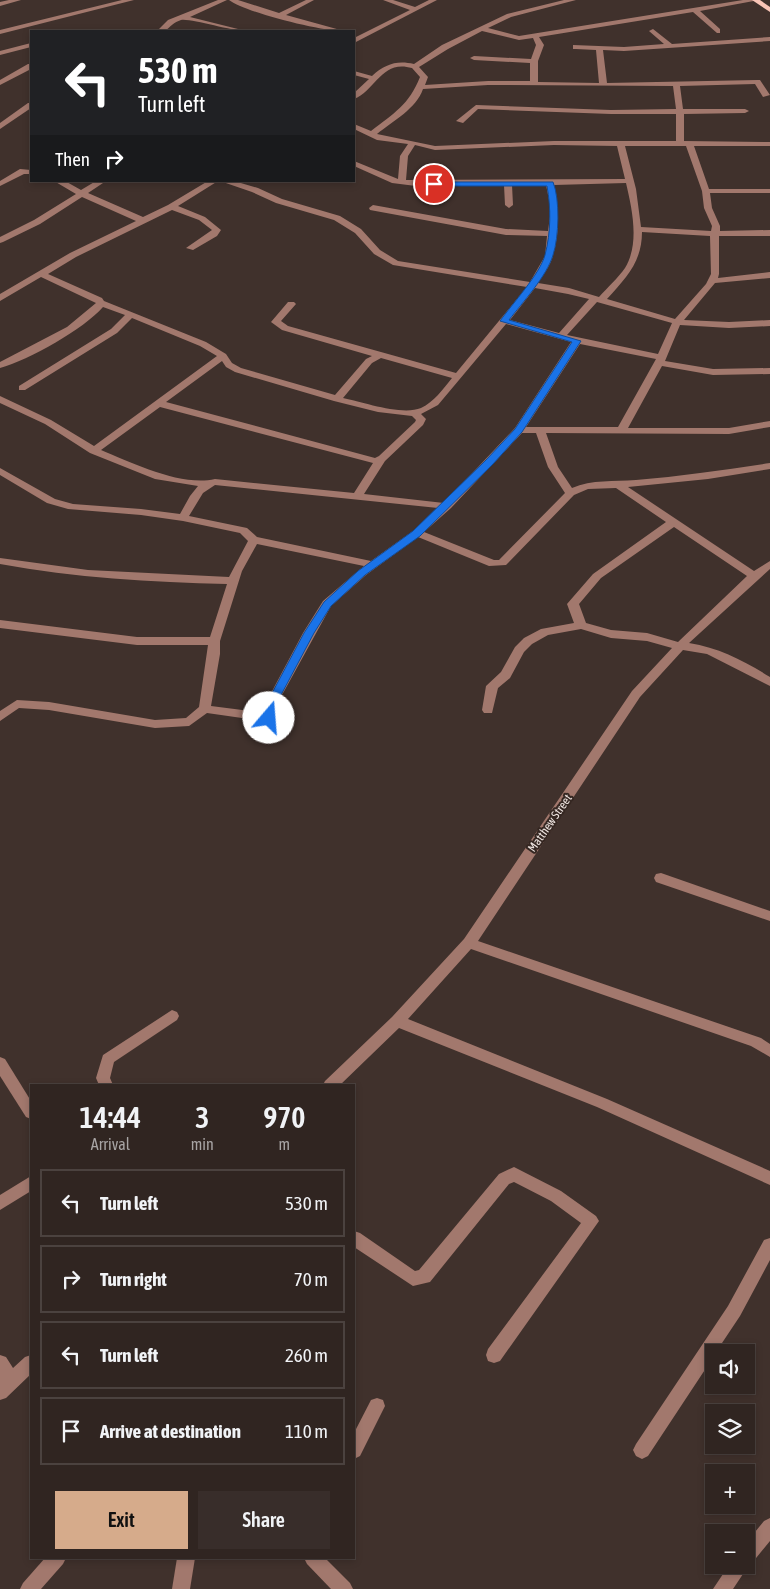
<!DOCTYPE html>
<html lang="en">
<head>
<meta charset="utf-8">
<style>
  :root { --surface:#302521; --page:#382d2a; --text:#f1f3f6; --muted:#a8a5a5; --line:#4b423f; --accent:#d6ab8b }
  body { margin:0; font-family:"Asap Condensed",sans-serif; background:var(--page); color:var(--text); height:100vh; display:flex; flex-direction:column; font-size:19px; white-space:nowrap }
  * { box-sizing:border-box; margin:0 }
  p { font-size:16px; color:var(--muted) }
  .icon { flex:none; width:28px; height:28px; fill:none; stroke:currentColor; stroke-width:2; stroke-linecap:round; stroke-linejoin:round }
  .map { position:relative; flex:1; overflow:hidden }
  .side { position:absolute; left:30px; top:1084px; width:325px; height:475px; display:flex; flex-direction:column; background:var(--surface); border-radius:0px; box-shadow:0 2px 8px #0003,0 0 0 1px var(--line) }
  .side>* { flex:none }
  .hud { position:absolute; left:30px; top:30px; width:325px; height:152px; border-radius:0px; box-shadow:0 2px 8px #0003,0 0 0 1px var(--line); background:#202124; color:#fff; overflow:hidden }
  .fabs { position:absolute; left:705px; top:1344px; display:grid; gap:10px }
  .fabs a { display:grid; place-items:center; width:50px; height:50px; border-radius:0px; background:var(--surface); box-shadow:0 2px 8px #0003,0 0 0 1px var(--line); font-size:25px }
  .pin { position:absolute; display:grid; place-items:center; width:42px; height:42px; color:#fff; margin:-21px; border:2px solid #fff; border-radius:50%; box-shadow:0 1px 5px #0007 }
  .me { position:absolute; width:55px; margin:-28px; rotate:18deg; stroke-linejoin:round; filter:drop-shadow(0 0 4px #0008) }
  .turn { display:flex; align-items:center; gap:18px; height:105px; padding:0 25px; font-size:22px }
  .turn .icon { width:65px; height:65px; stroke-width:2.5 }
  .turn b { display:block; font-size:35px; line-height:42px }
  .then { display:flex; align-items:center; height:48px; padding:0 25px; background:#0003; gap:10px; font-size:19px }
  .eta { display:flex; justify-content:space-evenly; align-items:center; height:85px; text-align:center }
  .eta b { font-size:30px; font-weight:600; line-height:35px }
  .button { display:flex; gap:10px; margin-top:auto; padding:10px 25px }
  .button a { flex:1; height:58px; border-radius:0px; background:var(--accent); color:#111; font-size:20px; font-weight:600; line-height:58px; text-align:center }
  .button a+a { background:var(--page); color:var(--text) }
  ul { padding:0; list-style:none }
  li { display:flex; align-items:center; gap:15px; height:68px; margin:0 10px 8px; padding:0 15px; border:2px solid var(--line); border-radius:0px }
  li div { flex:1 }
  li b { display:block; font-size:19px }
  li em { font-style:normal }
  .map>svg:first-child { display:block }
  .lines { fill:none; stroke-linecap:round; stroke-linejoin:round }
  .minor { fill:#a2786d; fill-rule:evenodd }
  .major { fill:#f8c4b6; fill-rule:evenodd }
  .route { fill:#1a73e8; stroke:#114b97 }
  .labels { text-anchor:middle; stroke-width:4; stroke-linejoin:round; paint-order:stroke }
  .street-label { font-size:12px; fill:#eee4e0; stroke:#352722 }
</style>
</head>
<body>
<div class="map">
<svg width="770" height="1589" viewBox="0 0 770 1589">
  <rect width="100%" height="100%" fill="#40312c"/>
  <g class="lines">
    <g class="minor">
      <path d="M 9,0 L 21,0 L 0,6 L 0,2 Z"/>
      <path d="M 122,0 L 134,0 L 0,34 L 0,30 Z"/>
      <path d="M 218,0 L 227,0 L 190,17 L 246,31 C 231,31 190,18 181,20 C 174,22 170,27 165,31 L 157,31 L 168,20 Z"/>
      <path d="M 229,0 L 238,0 L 279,13 L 306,0 L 314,0 L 286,15 L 344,31 C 324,32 244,12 229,0 Z"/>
      <path d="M 383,0 L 393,0 L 415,7 L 429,0 L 437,0 L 354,43 L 354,38 L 410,10 Z"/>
      <path d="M 564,0 L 576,0 L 511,17 L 488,28 L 519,36 L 743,0 L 759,0 L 700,11 L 720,29 L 720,33 L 717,33 L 693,12 L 539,37 L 544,45 L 538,61 L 538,82 L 599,83 L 596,50 L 576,49 L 573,49 L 573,45 L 624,47 L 664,44 L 649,31 L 653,29 L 672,44 L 770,37 L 770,41 L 624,51 L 603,50 L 607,83 L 757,80 L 760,80 L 770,95 L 763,97 L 755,84 L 680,86 L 683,109 L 745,109 L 749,111 L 745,113 L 684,114 L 684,141 L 770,142 L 770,146 L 694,146 L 709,189 L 770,189 L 770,193 L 710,193 L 712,208 L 720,226 L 720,231 L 770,230 L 770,236 L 719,236 L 719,274 L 718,278 L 770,272 L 770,278 L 715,283 L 684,320 L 729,322 L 770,320 L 770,326 L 729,328 L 680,325 L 665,361 L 713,369 L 770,368 L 770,374 L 713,375 L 662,366 L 628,428 L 729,428 L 770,421 L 770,427 L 729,434 L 546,433 L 558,467 L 572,488 C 592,479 614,482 636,480 C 681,476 725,470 770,463 L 770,469 L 708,479 L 628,487 L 754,571 L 770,561 L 770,569 L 689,643 C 720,648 744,661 770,677 L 770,686 L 707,654 L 683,650 L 640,697 L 478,941 L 761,1038 L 770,1044 L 770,1057 L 751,1046 L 471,949 L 408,1019 L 607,1099 L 770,1171 L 770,1185 L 597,1107 L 399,1028 L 340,1085 L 323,1085 L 325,1081 L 392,1017 L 464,939 L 632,691 L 672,648 L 647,641 L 611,638 L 581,629 L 548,635 L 532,644 L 524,652 L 510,678 L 498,688 L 492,713 L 484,713 L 482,710 L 486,686 L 501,672 L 515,647 L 524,638 L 541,629 L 574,623 L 567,604 L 593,574 L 666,522 L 616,488 L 588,489 L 574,495 L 506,565 L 489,566 L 418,537 L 366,575 L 331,606 L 282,695 L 273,721 L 269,722 L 207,713 L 189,726 L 155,728 L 49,710 L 19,708 L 0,721 L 0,711 L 17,700 L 49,702 L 155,720 L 186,718 L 199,707 L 208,645 L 137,645 L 0,628 L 0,620 L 137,637 L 210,637 L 227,584 C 151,582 75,578 0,564 L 0,558 L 88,570 L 229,577 L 248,541 L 240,533 L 183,521 L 141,515 L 68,509 L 47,503 L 0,475 L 0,468 L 55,499 L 73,504 L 141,509 L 180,514 L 190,496 L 198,486 L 155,479 L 90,453 L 45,424 L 0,403 L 0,396 L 51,420 L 94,446 L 217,356 L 200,346 L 132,318 L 117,333 L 25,390 L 19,390 L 19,386 L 111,329 L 125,315 L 103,307 C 84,329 29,360 0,368 L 0,362 L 67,327 L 96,303 L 41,277 L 0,301 L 0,294 L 70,253 L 136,221 L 82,197 L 40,224 L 3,242 L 0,243 L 0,237 L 34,220 L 76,194 L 54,181 L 65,181 L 81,190 L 96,181 L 106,181 L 88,193 L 143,217 L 168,205 L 208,181 L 218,181 L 178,206 L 205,217 L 221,230 L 217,236 L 193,250 L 186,248 L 212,230 L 199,220 L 172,210 L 76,257 L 48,274 L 102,298 L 104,301 L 206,342 L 226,354 L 232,363 L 241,368 L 335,395 L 366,359 L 372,356 L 282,330 L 271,322 L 288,302 L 294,302 L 296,304 L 281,321 L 288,326 L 456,373 L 527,287 L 393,265 L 374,254 L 355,233 L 334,220 L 276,203 L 252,192 L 220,181 L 234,181 L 258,188 L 282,199 L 340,216 L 361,229 L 380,250 L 398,261 L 530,282 L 545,256 L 547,236 L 506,235 L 370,210 L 369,208 L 373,205 L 506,229 L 548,231 L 551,209 L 546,185 L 512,185 L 513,205 L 509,208 L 505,205 L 504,185 L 416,186 L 392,183 L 354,166 L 354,161 L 398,179 L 400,156 L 408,144 L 377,140 L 354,129 L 354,124 L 371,131 C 394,113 409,105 420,77 L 412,68 C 382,59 376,90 354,99 L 354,93 L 369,79 L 354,75 L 354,71 L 372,76 C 385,64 397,60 414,64 L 442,45 L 507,14 ZM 482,31 L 519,40 L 533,38 L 536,45 L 531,59 L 474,56 L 470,58 L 474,60 L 530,63 L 530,81 L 488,81 L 425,85 L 428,77 L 419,67 L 448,49 ZM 488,85 L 673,86 L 676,109 L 611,110 L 476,105 L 456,121 L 463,123 L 478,109 L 611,114 L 676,114 L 676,141 L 554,141 L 435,146 L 377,134 C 393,121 416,109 423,89 ZM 415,145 L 435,150 L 554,145 L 617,146 L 625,179 L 406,180 L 408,156 ZM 625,146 L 686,146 L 702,191 L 704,208 L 712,226 L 711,231 L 641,227 L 636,189 ZM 626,183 C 632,209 640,243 625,268 C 618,278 608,287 599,297 L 569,288 L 538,283 C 543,275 551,265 553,255 C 560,232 559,208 554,185 ZM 642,232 L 710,236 L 711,274 L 706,284 L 675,319 L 607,299 C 626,278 642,262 642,232 ZM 535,288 L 568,294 L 589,299 L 559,333 L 510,320 ZM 597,302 L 672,323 L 658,354 L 567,335 ZM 506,324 L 571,342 L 515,428 L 444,503 L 364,494 L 385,461 L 423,425 L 426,419 L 421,414 L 438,405 ZM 580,344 L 656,359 L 618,427 L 526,427 ZM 381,358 L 452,378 C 443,389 434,402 421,408 C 402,416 363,402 343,398 L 372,363 ZM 222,361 L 226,367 L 235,372 L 334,401 L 378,412 L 412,416 L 416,420 L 415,422 L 379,456 L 375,458 L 166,402 ZM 160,407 L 373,463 L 354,493 L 215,479 C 182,487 132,463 101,450 ZM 522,433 L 536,433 L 548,467 L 565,493 L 499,560 L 494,560 L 424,532 L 451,508 ZM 215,485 L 438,508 L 413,531 L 371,561 L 257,537 L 247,528 L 189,516 L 203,493 ZM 674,527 L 747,576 L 678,642 L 647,633 L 611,630 L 586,623 L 579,604 L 601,578 ZM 257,544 L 364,566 L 323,601 L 303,633 L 270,695 L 265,713 L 211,706 L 220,654 L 220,641 L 242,571 Z"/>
      <path d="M 31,43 L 31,47 L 0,55 L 0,51 Z"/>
      <path d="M 28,64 L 31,64 L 31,69 L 0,85 L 0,80 Z"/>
      <path d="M 28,103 L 31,103 L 31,108 L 0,129 L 0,123 Z"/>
      <path d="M 20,169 L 31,170 L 31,174 L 24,174 L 0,186 L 0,181 Z"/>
      <path d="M 661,873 L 770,911 L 770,921 L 656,882 L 654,878 L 656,874 Z"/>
      <path d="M 172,1010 L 177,1012 L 179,1016 L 177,1020 L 114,1062 L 110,1078 L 113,1085 L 99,1085 L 96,1078 L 103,1055 Z"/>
      <path d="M 0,1057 L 5,1059 L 31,1101 L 31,1119 L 26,1117 L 0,1076 Z"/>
      <path d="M 514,1167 L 561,1191 L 596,1216 L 599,1221 L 500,1361 L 494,1363 L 488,1361 L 486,1355 L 488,1349 L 581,1223 L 551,1201 L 514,1182 L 509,1184 L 430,1282 L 413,1286 L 354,1247 L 354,1231 L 360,1233 L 415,1271 L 419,1270 L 499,1174 Z"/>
      <path d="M 31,1176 L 31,1191 L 0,1210 L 0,1195 Z"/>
      <path d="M 770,1238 L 770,1260 L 740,1316 L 716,1352 L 714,1352 L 714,1356 L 648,1456 L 642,1459 L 636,1456 L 633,1450 L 636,1444 L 728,1306 L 764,1240 Z"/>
      <path d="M 0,1355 L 6,1357 L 13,1368 L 25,1357 L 31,1355 L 31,1374 L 6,1398 L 0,1400 Z"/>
      <path d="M 377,1398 L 383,1400 L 385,1406 L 360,1456 L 354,1459 L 354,1433 L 371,1400 Z"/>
      <path d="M 770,1518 L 770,1541 L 752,1563 L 749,1565 L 733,1589 L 713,1589 L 729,1565 L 746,1565 L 746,1543 L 764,1521 Z"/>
      <path d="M 45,1558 L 66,1558 L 63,1564 L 41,1589 L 20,1589 L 23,1583 Z"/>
      <path d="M 177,1558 L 195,1558 L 190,1589 L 172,1589 Z"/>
      <path d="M 304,1558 L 325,1558 L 350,1583 L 353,1589 L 331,1589 L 307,1564 Z"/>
    </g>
    <path class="major" d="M 752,0 L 760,0 L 770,7 L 770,12 Z"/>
  </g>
  <path class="route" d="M 432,182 L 553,182 C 560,199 559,237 553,255 C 547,276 522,303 509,320 L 581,341 L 522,432 L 493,464 L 420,536 L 365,575 L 331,606 L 314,633 L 281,695 L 274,718 L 269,722 L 265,721 L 263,718 L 271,695 L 304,633 L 324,602 L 358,571 L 413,531 L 486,460 L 515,429 L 572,342 L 500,321 C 512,304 540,274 545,255 C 551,232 551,208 547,186 L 434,186 L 431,184 Z"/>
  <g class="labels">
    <g class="street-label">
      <text transform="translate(550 823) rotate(-55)" y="4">Matthew Street</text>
    </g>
  </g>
</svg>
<div class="fabs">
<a><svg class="icon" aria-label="sound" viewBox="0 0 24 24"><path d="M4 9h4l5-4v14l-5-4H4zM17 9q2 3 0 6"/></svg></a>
<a><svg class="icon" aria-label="layers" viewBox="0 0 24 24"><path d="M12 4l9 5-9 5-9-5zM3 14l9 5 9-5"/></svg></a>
<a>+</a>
<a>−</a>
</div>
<div class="pin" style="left:434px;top:184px;background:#d93025"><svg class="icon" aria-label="arrive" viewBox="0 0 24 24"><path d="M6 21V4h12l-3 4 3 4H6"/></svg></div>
<svg class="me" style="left:269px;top:718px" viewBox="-20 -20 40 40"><circle r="19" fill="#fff"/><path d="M0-13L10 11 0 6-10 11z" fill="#1a73e8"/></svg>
<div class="hud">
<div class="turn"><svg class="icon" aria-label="left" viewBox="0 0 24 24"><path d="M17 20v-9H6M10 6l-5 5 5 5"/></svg><div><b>530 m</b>Turn left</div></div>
<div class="then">Then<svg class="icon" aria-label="right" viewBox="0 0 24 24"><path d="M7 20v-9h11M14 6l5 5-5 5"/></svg></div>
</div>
<section class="side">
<div class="eta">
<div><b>14:44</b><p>Arrival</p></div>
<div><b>3</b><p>min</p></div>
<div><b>970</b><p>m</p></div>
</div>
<ul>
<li><svg class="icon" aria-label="left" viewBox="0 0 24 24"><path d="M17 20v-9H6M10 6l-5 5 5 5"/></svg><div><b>Turn left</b></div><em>530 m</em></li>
<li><svg class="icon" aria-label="right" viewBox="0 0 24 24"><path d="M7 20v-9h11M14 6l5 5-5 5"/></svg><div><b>Turn right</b></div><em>70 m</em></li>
<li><svg class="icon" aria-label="left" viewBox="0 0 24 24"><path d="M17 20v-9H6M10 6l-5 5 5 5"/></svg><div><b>Turn left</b></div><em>260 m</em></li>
<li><svg class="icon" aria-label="arrive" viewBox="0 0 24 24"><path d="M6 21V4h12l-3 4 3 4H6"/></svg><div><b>Arrive at destination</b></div><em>110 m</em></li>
</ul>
<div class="button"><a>Exit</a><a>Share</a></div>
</section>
</div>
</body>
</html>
